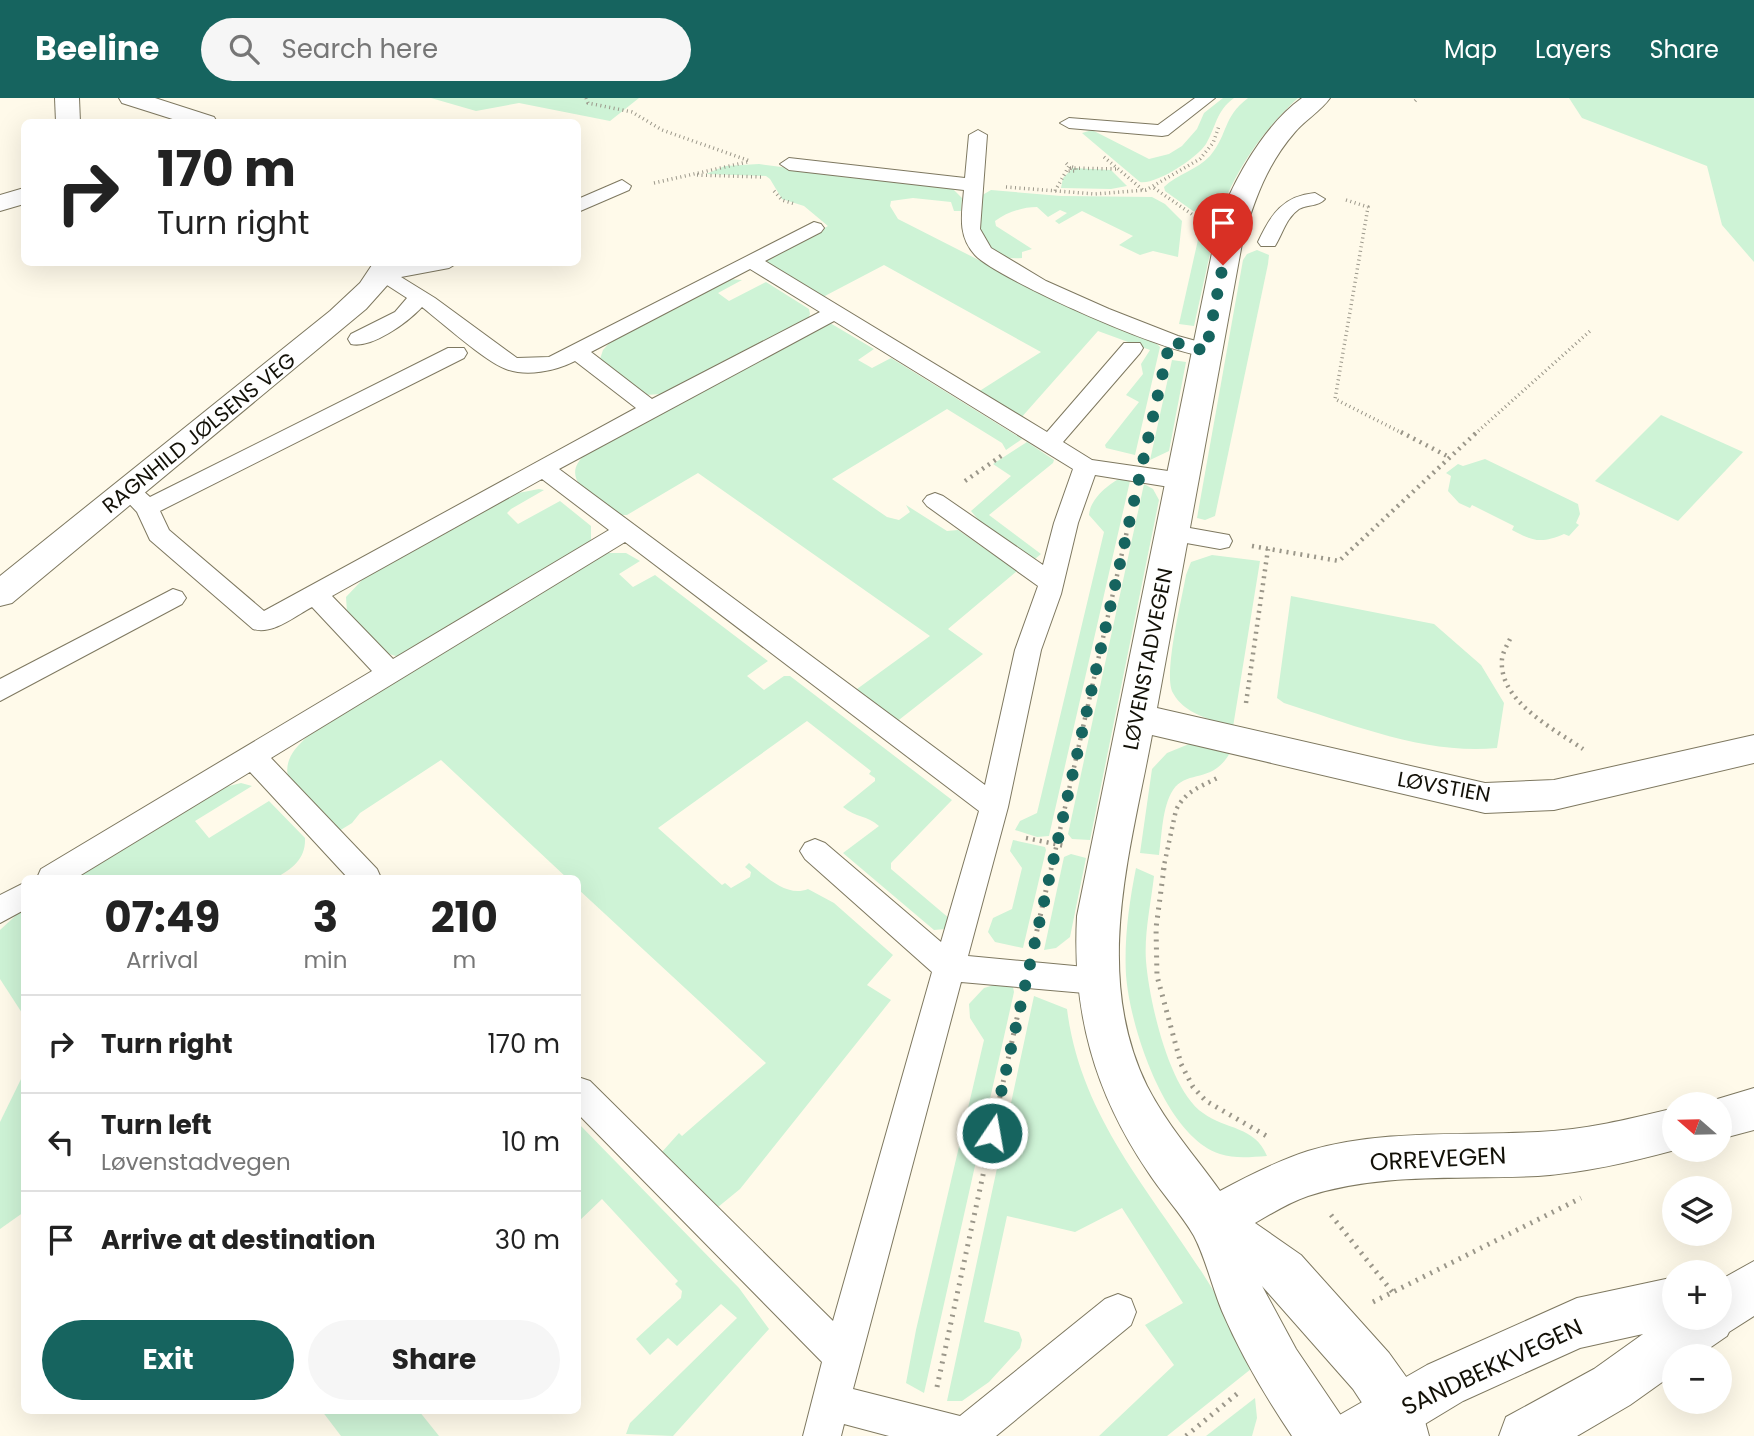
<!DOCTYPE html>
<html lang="en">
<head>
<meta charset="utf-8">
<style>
  :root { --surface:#fff; --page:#f6f6f6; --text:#222; --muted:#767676; --line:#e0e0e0; --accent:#16645f }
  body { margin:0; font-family:Poppins,sans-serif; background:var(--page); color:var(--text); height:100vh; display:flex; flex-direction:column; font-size:26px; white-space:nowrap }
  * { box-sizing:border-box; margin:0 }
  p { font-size:23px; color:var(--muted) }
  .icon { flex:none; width:38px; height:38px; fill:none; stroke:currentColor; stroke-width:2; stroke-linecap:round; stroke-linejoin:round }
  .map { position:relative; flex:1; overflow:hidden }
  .panel { position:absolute; left:21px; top:777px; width:560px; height:539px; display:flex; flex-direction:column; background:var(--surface); border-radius:10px; box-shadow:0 7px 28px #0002 }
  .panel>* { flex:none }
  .hud { position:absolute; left:21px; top:21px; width:560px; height:147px; border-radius:10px; box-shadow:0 7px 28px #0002; background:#fff; color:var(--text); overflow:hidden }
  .needle { width:46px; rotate:290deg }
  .tools { position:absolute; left:1662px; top:994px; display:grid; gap:14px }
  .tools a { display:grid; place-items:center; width:70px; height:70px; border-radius:50%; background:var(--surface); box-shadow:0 7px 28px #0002; font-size:35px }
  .pin { position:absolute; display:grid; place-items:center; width:60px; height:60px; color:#fff; margin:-72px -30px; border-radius:50% 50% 50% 0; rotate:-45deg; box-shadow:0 0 7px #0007 }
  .pin .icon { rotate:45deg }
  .me { position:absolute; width:77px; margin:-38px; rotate:12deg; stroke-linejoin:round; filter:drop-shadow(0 0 5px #0008) }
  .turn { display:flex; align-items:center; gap:24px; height:147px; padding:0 21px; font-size:32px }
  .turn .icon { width:91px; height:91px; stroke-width:2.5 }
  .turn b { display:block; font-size:49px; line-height:60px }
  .eta { display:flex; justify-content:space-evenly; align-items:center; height:119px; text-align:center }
  .eta b { font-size:42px; font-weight:700; line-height:49px }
  .primary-button { display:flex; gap:14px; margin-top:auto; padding:14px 21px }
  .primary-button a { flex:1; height:80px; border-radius:42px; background:var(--accent); color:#fff; font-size:28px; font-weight:700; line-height:80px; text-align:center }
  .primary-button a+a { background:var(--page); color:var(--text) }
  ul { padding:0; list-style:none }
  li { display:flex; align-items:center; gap:21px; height:98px; padding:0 21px; border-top:2px solid var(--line) }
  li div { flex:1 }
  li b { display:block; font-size:26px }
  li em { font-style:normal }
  header { display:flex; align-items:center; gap:42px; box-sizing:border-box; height:98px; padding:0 35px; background:var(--accent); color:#fff }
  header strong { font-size:33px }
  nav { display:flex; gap:38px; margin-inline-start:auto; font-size:24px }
  .search { width:490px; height:63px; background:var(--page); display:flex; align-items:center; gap:18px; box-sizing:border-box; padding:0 24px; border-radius:38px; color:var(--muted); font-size:26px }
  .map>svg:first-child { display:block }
  .green { fill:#cef3d6 }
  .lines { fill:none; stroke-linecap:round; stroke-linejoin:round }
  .service-casing { stroke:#7e7860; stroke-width:2 }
  .minor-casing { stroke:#7e7860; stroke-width:2 }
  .secondary-casing { stroke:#7e7860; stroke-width:2 }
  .path-far2 { stroke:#9b978a; stroke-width:3.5; stroke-dasharray:1 3.5; stroke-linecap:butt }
  .path-far1 { stroke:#9b978a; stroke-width:4.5; stroke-dasharray:2 5; stroke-linecap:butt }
  .path { stroke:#9b978a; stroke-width:5; stroke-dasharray:2 6; stroke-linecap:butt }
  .service { fill:#fff; fill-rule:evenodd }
  .minor { fill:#fff; fill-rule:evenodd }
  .secondary { fill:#fff; fill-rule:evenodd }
  .route { stroke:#16645f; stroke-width:12; stroke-dasharray:0 21.6 }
  .labels { text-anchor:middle; stroke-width:5; stroke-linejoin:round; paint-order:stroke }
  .street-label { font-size:21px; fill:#131108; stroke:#fff }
  .near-street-label { font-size:24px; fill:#131108; stroke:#fff }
</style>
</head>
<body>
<header>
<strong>Beeline</strong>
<div class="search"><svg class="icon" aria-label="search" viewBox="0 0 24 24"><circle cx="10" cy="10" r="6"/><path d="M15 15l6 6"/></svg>Search here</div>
<nav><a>Map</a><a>Layers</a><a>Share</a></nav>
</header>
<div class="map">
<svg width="1754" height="1338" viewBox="0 0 1754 1338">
  <rect width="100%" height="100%" fill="#fffaea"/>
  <g class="green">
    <path d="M 431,0 L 639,0 L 610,23 L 519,5 L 476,13 Z"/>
    <path d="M 1223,0 L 1234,0 C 1216,13 1216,29 1206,46 C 1197,60 1156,87 1140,84 L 1082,35 L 1092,32 L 1149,61 L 1169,56 L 1182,48 L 1197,31 L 1204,15 Z"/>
    <path d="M 1248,0 L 1298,0 C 1262,33 1236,71 1219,117 L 1193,113 L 1165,93 L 1164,89 C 1177,76 1197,72 1210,58 C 1229,35 1222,20 1248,0 Z"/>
    <path d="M 1569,0 L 1754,0 L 1754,164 L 1722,127 L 1707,68 L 1582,20 Z"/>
    <path d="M 759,66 L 953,91 L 962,100 L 961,113 L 954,113 L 951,104 L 913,100 L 891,103 L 890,108 L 898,121 L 1081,214 L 1157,246 L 1160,249 L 1135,357 L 1106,350 L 1105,347 L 1139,304 L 1126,297 L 1143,276 L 1141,266 L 1150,252 L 1098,233 L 1020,321 L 978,294 L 1041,254 L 884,167 L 821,200 L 764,164 L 828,128 L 804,108 L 782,101 L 770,81 L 766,78 L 706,76 L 725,68 Z"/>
    <path d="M 1073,70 L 1111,72 L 1127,88 L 1111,91 L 1061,90 L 1063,80 Z"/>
    <path d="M 991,92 L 1061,98 L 1152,99 L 1165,106 L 1182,123 L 1178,159 L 1153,153 L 1140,157 L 1119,147 L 1133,138 L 1082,113 L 1059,126 L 1055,123 L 1067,115 L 1060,112 L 1048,119 L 1037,109 C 1023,109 1007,114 995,123 L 996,128 L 1032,151 L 1022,154 L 1022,160 C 980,164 979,130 979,99 Z"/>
    <path d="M 1206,122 L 1217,124 L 1194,228 L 1179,226 L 1202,124 Z"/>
    <path d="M 1257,152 L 1269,157 L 1268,166 L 1215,418 L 1205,422 L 1197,420 L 1243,162 L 1247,156 Z"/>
    <path d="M 729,181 L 742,182 L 718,195 L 729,203 L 766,184 L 809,211 L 810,216 L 808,221 L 662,296 L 645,297 L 600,261 L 603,252 L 612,242 Z"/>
    <path d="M 830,225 L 874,251 L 858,262 L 872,270 L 891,260 L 1022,341 L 1006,352 L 1002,345 L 947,311 L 832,381 L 887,419 L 899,422 L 910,414 L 906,407 L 947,433 L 958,432 L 1017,473 L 948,531 L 983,556 L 895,625 L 857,591 L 930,538 L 698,375 L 627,417 L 620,417 C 598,402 554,382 587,355 L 820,226 Z"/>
    <path d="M 1172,262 L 1186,264 L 1169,353 L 1150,362 Z"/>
    <path d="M 1661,317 L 1743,354 L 1678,423 L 1595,383 Z"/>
    <path d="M 1027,344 L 1054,362 L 1053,365 L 989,417 L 1041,456 L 1035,461 L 986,431 L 971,413 L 1011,378 L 993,366 Z"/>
    <path d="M 1485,361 L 1578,406 L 1580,416 L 1576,425 L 1579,427 L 1569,438 L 1564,436 C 1541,446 1533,443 1512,432 L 1514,428 L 1472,407 L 1470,410 L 1459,405 L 1448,393 L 1451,378 L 1446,375 L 1458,366 L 1463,368 Z"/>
    <path d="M 1119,381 L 1130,383 L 1049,738 L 1037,739 L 1015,732 L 1020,723 L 1037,715 L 1104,434 L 1089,417 C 1090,402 1107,387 1119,381 Z"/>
    <path d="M 1144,386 L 1153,391 L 1159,402 L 1090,742 L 1072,741 L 1068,736 Z"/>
    <path d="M 539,391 L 544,392 L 511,411 L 507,415 L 518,426 L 560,403 L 591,428 L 591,442 L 586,450 L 399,559 L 386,555 L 347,514 L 346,499 L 364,480 L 513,396 Z"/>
    <path d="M 608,455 L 626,455 L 640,463 L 619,476 L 633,489 L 655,477 L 768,563 L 747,578 L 764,592 L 784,578 L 790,578 L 952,702 L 891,765 L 891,771 L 950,821 L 945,831 L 934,832 L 843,755 L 879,728 C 867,717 856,720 843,709 L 875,683 L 875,680 L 869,676 L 871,673 L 807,623 L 658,730 L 722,787 L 725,785 L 731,790 L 750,779 L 751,774 L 745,769 L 749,765 C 765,778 787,800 808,791 L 834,805 L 893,857 L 867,887 L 891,902 L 740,1091 L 712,1114 L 661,1055 L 679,1035 L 682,1038 L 766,965 L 578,791 L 578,780 L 567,780 L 441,662 L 360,715 L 352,725 L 339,733 L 288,679 C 284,661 296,649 308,638 L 596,459 Z"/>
    <path d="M 1212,457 L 1260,463 L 1233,629 C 1212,622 1184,616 1173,595 C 1163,576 1182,501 1186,477 L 1191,464 Z"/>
    <path d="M 1291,498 L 1434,526 L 1481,567 L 1504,605 L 1497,650 C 1425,657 1351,626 1284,605 L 1277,600 Z"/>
    <path d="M 1189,646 L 1233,649 C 1215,688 1188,670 1173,692 C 1162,709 1162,737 1159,757 L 1140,755 L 1152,671 L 1167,655 Z"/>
    <path d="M 241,685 L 252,688 L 195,723 L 209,740 L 269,703 L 305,740 C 306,761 292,771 276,780 L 73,780 L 204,701 L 225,689 Z"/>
    <path d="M 1013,742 L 1045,749 L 1046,752 L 1023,850 L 995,844 L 988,834 L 993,820 L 1012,811 L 1022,770 L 1010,753 Z"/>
    <path d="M 1071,756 L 1086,760 L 1070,839 L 1056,850 L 1044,852 L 1064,759 Z"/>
    <path d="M 1136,770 L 1154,778 C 1151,805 1144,836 1146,863 C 1149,902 1169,992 1203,1015 C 1226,1032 1255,1028 1267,1058 C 1251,1059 1235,1061 1220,1056 C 1165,1038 1130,929 1126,877 C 1124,842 1129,805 1136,770 Z"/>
    <path d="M 24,810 L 24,918 L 0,881 L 0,832 Z"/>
    <path d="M 994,887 L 1013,889 L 1014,894 L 924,1295 L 906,1285 L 916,1232 L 984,942 L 970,920 L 969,906 L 984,890 Z"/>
    <path d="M 1034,898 L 1067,911 C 1085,1056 1206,1141 1251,1271 L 1167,1338 L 1099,1338 L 1174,1267 L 1145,1227 L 1183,1205 L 1122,1110 L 1075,1134 L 1007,1118 L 984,1224 L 1019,1234 L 1022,1242 L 1020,1250 L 989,1284 L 962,1303 L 947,1303 Z"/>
    <path d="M 24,975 L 24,1114 L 0,1131 L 0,1024 Z"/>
    <path d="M 578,1025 L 739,1190 L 769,1231 L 673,1338 L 626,1336 L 630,1325 L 737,1220 L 721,1206 L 677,1248 L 668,1240 L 650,1257 L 636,1241 L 681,1200 L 682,1193 L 675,1186 L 678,1183 L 602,1101 L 578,1124 Z"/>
    <path d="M 1255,1300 L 1257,1320 L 1252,1338 L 1206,1338 Z"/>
    <path d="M 322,1313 L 419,1313 L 439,1338 L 341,1338 Z"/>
  </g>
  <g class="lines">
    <defs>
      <g id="service">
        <path d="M 1195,0 L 1215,0 L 1168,37 L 1162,38 L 1069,30 L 1060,25 L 1069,20 L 1158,27 Z"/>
        <path d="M 978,32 L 987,37 L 980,131 L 991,150 L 1046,183 L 1109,211 L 1178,238 L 1214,248 L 1217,253 L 1214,258 C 1184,265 997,181 975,157 C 957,137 962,116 964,92 L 789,72 L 780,66 L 789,60 L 965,80 L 969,37 Z"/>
        <path d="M 622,82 L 631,88 L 629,92 L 578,114 L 578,101 Z"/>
        <path d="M 1315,95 L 1325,101 C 1318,109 1308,106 1299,111 C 1286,120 1283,135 1275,148 L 1261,148 L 1258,144 C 1271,116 1283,98 1315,95 Z"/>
        <path d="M 814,124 L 821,126 L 824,130 L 821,134 L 765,163 L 1047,334 L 1124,245 L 1140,245 L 1143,250 L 1140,255 L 1063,344 L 1092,362 L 1182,375 L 1190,378 L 1194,383 L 1190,388 L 1182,391 L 1095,377 L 1078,425 L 1061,496 L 1041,552 L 1008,709 L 968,858 L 1096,870 L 1107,873 L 1112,883 L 1107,893 L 1096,896 L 961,884 L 853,1291 L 960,1318 L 1105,1201 L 1118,1196 L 1131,1201 L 1136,1214 L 1131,1227 L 996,1338 L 889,1338 L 844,1326 L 841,1338 L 803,1338 L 822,1264 L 578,1016 L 578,979 L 590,983 L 833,1223 L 932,874 L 805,761 L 800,753 L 805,745 L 815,741 L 825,745 L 941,844 L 979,713 L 625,444 L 271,660 L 377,771 L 381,780 L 348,780 L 250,674 L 76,780 L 37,780 L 41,771 L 372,573 L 312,509 C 295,518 273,537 253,531 L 150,442 L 137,414 L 117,393 L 121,388 C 134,384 140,390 150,399 L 448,250 L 464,250 L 467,255 L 464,260 L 160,413 L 169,432 L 264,513 L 636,310 L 575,263 C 555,273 527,279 506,271 C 486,264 441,224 422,209 C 408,224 372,251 351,246 L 348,241 L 351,236 L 395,214 L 407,200 L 376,180 L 373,176 L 376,172 L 413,164 L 459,164 L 449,170 L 401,179 L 435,200 L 517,260 L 549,259 ZM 750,171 L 820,214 L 652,301 L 591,254 ZM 834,223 L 1073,371 L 1054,425 L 1043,467 L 943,398 L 935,395 L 927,398 L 923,403 L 927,408 L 1038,488 L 1015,552 L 985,687 L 559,371 ZM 542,381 L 609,432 L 393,561 L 332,498 Z"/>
        <path d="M 1173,427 L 1229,437 L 1232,443 L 1229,449 L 1220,451 L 1164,441 L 1161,435 L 1164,429 Z"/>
        <path d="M 173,491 L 182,494 L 186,500 L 182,506 L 0,603 L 0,581 Z"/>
        <path d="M 24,785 L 24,812 L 0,825 L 0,797 Z"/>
      </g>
      <g id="minor">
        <path d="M 55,0 L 79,0 L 80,24 L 56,24 Z"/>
        <path d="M 119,0 L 155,0 L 214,19 L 217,24 L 182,24 L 122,5 Z"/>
        <path d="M 1302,0 L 1330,0 C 1321,13 1305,22 1295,34 C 1267,66 1255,101 1243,140 L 1157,610 L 1485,685 L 1554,682 L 1754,637 L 1754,665 L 1554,712 L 1485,715 L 1152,637 C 1131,752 1092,876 1147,988 C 1167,1027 1195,1058 1220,1093 C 1248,1078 1277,1063 1308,1053 C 1382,1031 1462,1038 1538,1034 C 1584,1032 1630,1021 1675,1010 L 1675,1052 C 1630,1064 1584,1075 1538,1078 C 1462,1082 1381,1074 1308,1098 C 1290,1104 1272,1115 1255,1125 L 1301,1157 L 1389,1255 L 1417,1294 L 1429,1338 L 1377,1338 L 1374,1323 L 1353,1291 L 1262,1188 L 1296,1251 L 1342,1319 L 1349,1338 L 1292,1338 C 1265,1298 1241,1257 1222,1213 C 1212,1189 1206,1161 1194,1138 C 1181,1115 1162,1096 1148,1074 C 1094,994 1072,914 1077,818 L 1215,140 C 1220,126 1223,111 1229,98 C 1245,63 1271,22 1302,0 Z"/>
        <path d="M 24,90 L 24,106 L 0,113 L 0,97 Z"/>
        <path d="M 374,164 L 402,164 L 391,183 L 366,211 L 12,505 L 0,508 L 0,478 L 330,213 L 360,185 Z"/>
        <path d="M 1754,990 L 1754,1032 L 1720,1041 L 1720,1006 L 1704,1005 Z"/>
      </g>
      <path id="secondary" d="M 1754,1163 L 1754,1218 L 1729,1234 L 1727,1238 L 1698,1258 L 1675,1258 L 1675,1275 L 1630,1307 L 1577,1338 L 1499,1338 L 1506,1319 L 1594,1271 L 1643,1236 L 1580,1250 L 1463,1303 L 1405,1338 L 1329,1338 L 1336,1319 L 1427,1267 L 1577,1200 L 1675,1179 L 1675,1220 L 1720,1220 L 1720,1182 Z"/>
    </defs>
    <use href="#service" class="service-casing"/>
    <use href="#minor" class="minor-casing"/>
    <use href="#secondary" class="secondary-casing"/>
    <g class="path-far2">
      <path d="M 586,0 L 588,5 L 632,14 L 662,32 L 750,63"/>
      <path d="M 1415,3 L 1418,0"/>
      <path d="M 1104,59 L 1143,92"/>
      <path d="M 1072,69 L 1076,70 L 1076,73 L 1068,73 Z"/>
      <path d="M 1070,70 L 1118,71"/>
      <path d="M 697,77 L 762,79"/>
      <path d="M 654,85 L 747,64"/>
      <path d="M 1006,89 L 1095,96 L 1146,92 L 1200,61 L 1213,45 L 1219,28"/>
      <path d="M 1154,90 L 1196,119"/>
      <path d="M 774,93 L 782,102 L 795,106"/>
      <path d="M 1055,93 L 1069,68 L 1066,65"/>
      <path d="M 1346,102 L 1368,109 L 1335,301 L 1404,336"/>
      <path d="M 1475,336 L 1590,233"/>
    </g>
    <g class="path-far1">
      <path d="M 1401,334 L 1449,359"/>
      <path d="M 965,383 L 1004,356"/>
      <path d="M 1252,448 L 1339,463 L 1477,334"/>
      <path d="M 1510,541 C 1507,547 1503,554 1502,561 C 1498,603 1554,631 1583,651"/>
      <path d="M 1246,605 L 1268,451"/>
      <path d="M 1026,740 L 1065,748"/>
      <path d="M 1051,772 L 1127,433"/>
      <path d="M 1163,772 L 1176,712 C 1186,692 1201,689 1219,679"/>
    </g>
    <g class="path">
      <path d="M 1164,770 L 1156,830 L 1157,878 L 1181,966 L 1193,989 L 1206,1003 L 1270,1040"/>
      <path d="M 1035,841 L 1051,770"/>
      <path d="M 1331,1117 L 1394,1196"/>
      <path d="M 1373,1204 L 1581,1100"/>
      <path d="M 937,1289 L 1019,911"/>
      <path d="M 1186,1338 L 1238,1295"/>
    </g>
    <use href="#service" class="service"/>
    <use href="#minor" class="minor"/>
    <use href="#secondary" class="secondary"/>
  </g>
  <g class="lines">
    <path class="route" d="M 992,1035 L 1170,243 L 1206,253 L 1223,167"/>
  </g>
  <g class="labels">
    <g class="street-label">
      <text transform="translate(199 335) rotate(-39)" y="7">RAGNHILD JØLSENS VEG</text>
      <text transform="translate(1148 561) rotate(-79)" y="7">LØVENSTADVEGEN</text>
      <text transform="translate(1444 689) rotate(10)" y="7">LØVSTIEN</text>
    </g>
    <g class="near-street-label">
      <text transform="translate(1438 1061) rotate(-3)" y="8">ORREVEGEN</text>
      <text transform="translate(1492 1269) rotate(-25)" y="8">SANDBEKKVEGEN</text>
    </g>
  </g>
</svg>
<div class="tools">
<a><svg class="needle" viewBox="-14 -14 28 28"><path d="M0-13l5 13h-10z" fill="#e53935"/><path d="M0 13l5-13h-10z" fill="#767676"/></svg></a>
<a><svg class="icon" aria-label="layers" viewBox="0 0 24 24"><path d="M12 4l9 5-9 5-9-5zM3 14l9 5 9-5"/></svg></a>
<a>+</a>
<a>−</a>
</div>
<div class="pin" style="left:1223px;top:167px;background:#d93025"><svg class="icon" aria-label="arrive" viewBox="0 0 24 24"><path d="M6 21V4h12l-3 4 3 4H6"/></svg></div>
<svg class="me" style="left:992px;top:1035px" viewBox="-20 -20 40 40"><circle r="17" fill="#16645f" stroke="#fff" stroke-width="3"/><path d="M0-11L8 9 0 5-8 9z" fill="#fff"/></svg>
<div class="hud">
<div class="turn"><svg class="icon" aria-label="right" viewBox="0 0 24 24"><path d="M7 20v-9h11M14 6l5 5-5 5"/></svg><div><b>170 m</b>Turn right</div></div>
</div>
<section class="panel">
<div class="eta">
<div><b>07:49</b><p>Arrival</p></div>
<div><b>3</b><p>min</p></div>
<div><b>210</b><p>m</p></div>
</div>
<ul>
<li><svg class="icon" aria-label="right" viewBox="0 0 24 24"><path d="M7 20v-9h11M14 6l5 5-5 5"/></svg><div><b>Turn right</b></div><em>170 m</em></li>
<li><svg class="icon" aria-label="left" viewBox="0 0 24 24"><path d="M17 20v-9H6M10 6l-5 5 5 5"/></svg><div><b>Turn left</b><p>Løvenstadvegen</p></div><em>10 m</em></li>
<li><svg class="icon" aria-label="arrive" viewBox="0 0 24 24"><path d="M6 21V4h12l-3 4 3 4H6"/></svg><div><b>Arrive at destination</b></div><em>30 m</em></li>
</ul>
<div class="primary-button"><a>Exit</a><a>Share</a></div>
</section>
</div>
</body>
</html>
